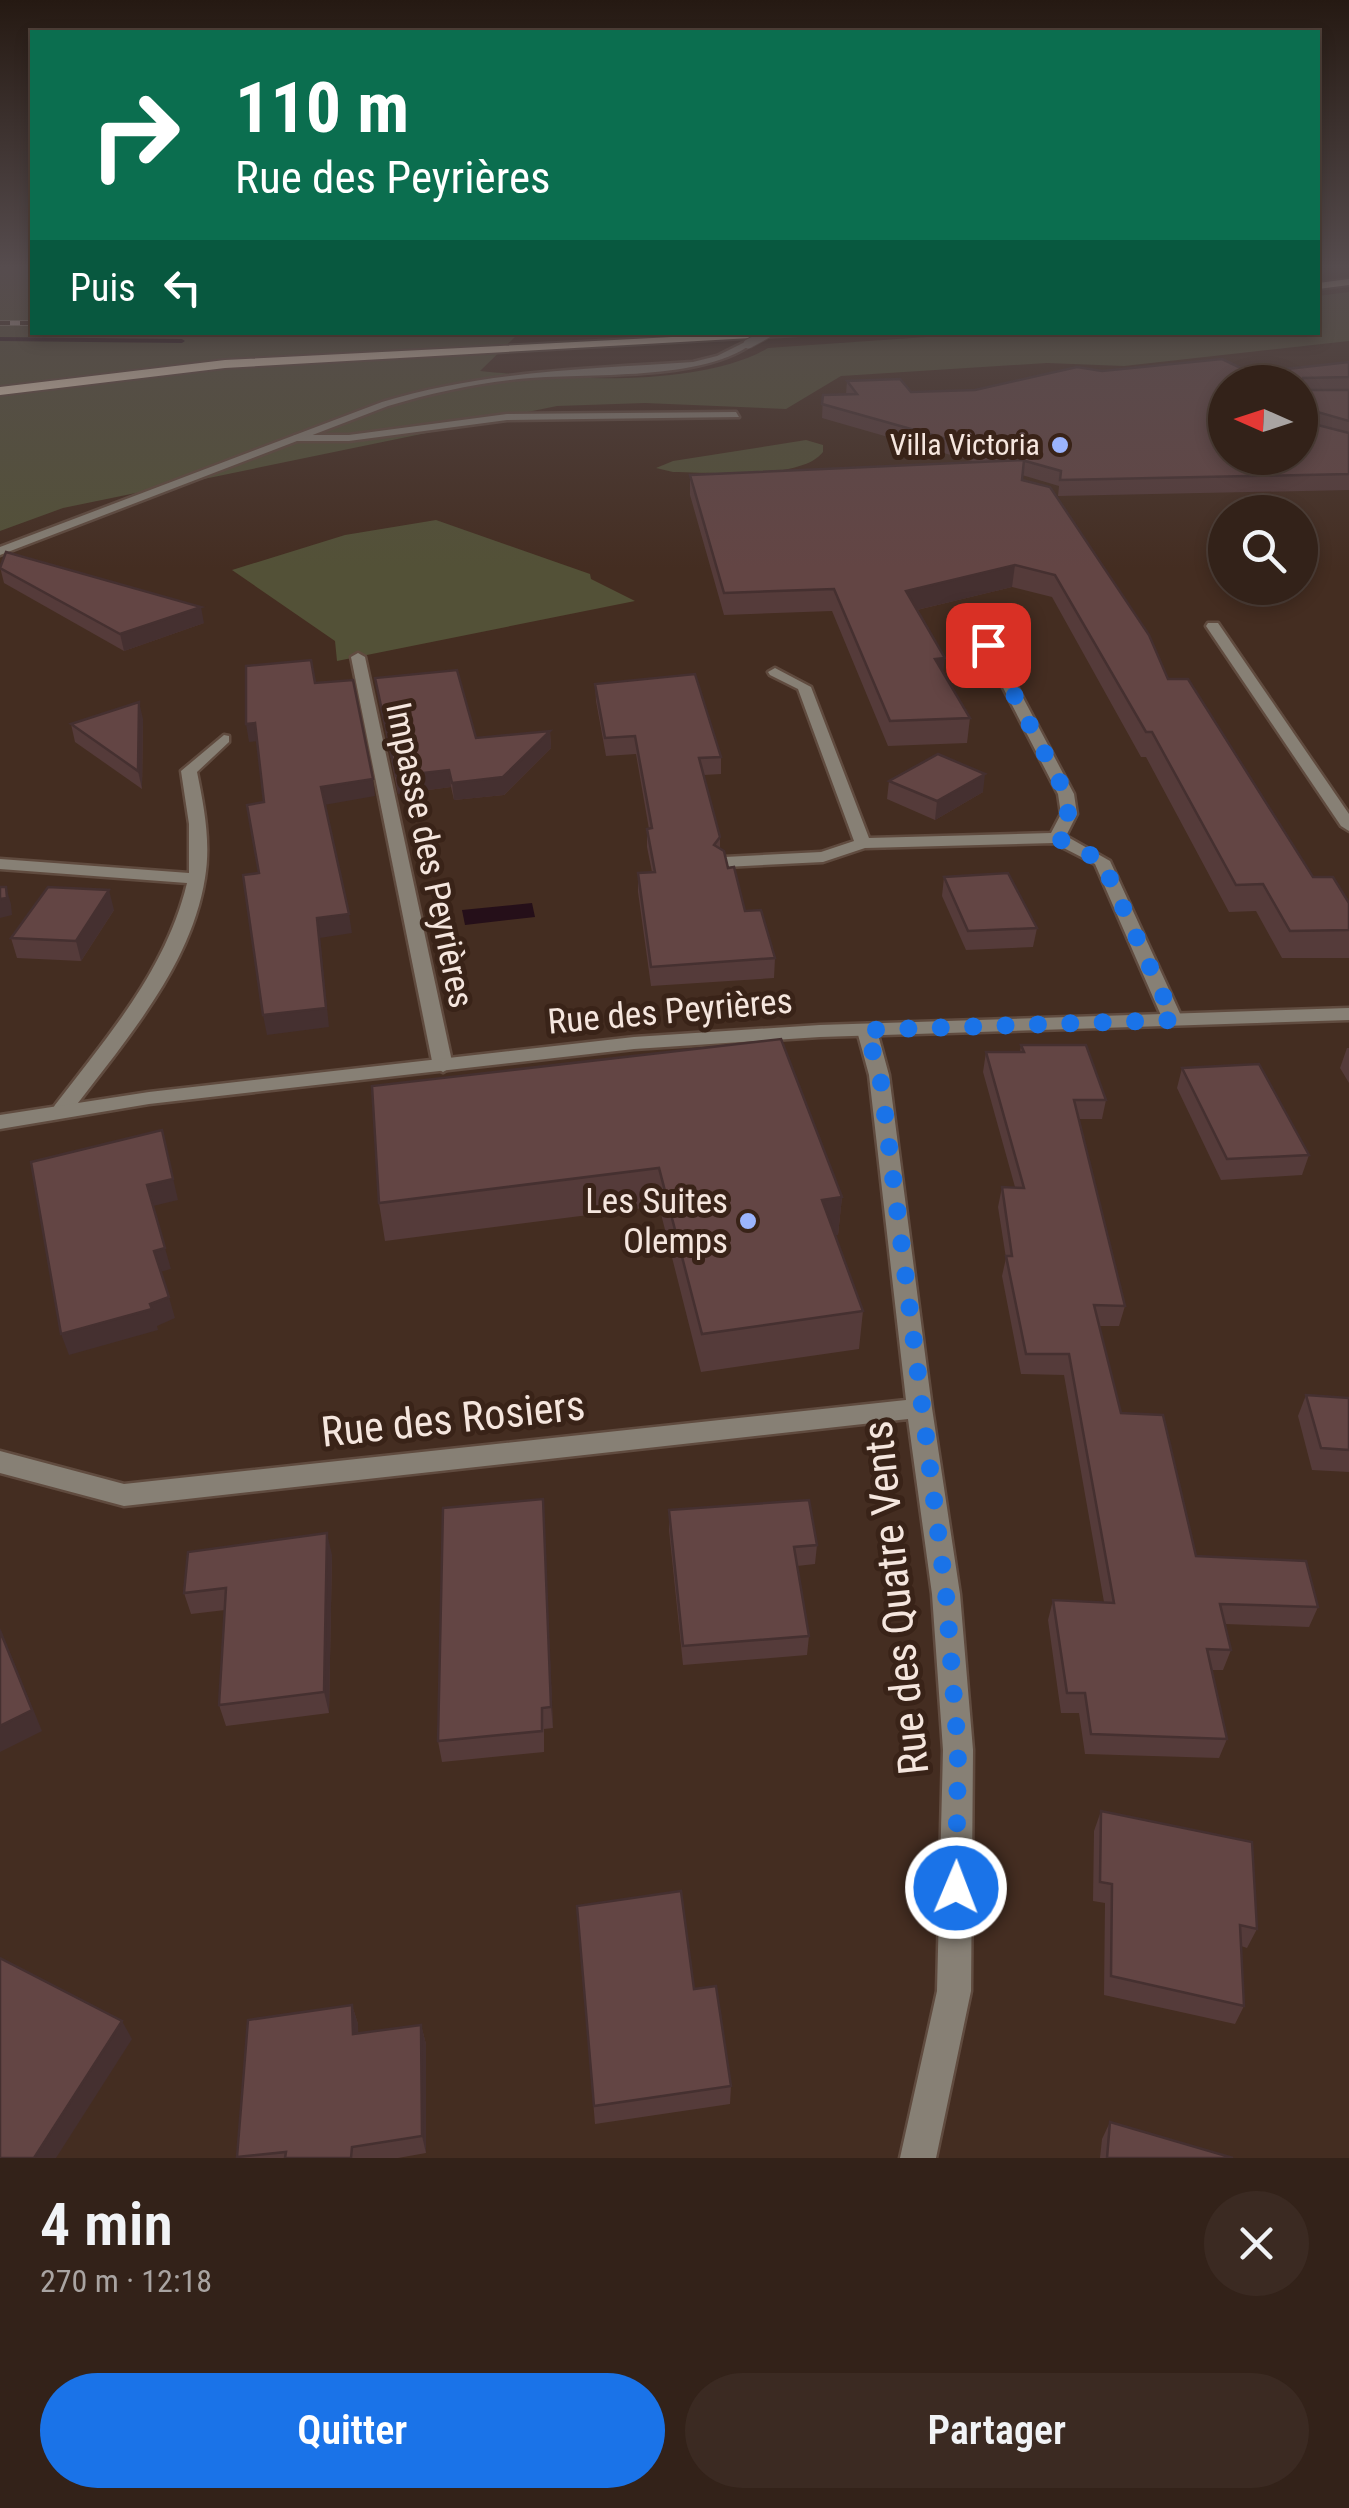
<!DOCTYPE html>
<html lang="fr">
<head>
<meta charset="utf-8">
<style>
  :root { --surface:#332219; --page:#3b2a22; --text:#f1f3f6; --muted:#a9a4a2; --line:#4e3f38; --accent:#1a73e8 }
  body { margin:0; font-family:"Roboto Condensed",sans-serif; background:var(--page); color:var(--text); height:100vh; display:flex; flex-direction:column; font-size:38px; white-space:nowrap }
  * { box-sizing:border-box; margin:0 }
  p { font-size:32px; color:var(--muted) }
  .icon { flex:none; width:55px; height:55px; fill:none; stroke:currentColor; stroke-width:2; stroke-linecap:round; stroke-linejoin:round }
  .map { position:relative; height:2158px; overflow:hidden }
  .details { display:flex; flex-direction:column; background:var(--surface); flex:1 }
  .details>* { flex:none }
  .banner { position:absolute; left:30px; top:30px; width:1290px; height:305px; border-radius:0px; box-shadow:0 5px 15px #0003,0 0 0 2px var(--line); background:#0b6e4f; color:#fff; overflow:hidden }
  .needle { width:65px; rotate:273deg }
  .fabs { position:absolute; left:1208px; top:365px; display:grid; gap:20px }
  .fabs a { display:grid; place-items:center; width:110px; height:110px; border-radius:50%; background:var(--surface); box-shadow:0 5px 15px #0003,0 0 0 2px var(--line); font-size:50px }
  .pin { position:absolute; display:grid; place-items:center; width:85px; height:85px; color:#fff; margin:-42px; border-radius:20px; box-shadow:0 5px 15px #0006 }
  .me { position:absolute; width:110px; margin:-55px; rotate:1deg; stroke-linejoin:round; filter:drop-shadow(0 0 8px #0008) }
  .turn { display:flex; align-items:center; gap:35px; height:210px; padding:0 40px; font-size:45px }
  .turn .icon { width:130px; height:130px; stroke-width:2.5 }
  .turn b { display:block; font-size:70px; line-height:85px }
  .then { display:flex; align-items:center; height:95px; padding:0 40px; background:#0003; gap:20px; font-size:38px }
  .round { display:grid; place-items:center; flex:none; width:105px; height:105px; border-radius:52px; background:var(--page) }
  .overview { display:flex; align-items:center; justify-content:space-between; height:170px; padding:0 40px }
  h1 { font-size:60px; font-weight:600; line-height:75px }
  .cta { display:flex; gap:20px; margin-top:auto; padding:20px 40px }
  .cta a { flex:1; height:115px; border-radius:60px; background:var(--accent); color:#fff; font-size:40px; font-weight:600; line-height:115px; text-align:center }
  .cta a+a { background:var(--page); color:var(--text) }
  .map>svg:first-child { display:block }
  .green { fill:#535137 }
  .water { fill:#250f19 }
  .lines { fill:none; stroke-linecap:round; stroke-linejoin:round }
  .stream { fill:#250f19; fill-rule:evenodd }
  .minor-casing { stroke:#604b3f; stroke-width:5 }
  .tertiary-casing { stroke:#604b3f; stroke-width:5 }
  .trunk-casing { stroke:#604b3f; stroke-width:4 }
  .minor { fill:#878075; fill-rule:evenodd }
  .tertiary { fill:#878075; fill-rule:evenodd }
  .trunk { fill:#ecdbc2; fill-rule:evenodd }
  .rail-casing { stroke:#c8b7ae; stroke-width:5 }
  .rail { stroke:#392318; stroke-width:4; stroke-dasharray:10; stroke-linecap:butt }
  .tertiary-bridge-casing { stroke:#604b3f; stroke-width:11; stroke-linecap:butt }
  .tertiary-bridge { stroke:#878075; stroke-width:9 }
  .wall { fill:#553b3a; fill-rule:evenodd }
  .shaded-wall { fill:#453030 }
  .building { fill:#634544; stroke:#453030; stroke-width:2.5 }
  .route { stroke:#1a73e8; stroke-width:18; stroke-dasharray:0 32.4 }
  .poi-dot { fill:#9bb4fd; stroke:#392318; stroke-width:4 }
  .labels { text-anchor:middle; stroke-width:10; stroke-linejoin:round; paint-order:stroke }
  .far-poi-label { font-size:30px; fill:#f5e6de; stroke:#392318; text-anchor:end }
  .street-label { font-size:35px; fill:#f5e6de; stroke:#392318 }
  .poi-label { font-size:35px; fill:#f5e6de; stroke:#392318; text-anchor:end }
  .near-street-label { font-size:42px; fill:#f5e6de; stroke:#392318 }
</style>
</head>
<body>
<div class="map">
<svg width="1349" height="2158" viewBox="0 0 1349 2158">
  <rect width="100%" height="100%" fill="#442d21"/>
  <g class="green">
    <path d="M 0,265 L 32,265 L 32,332 L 535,333 L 517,335 L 480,371 C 560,379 698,389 768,348 L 984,333 L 1318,332 L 1318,296 L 1349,292 L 1349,341 L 1124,366 L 1047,363 L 841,376 L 786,409 L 645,403 L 557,406 L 63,508 L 0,531 Z"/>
    <path d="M 806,440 L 823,445 L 823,452 C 801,481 709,472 673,472 L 656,468 L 673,461 Z"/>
    <path d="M 436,520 L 590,574 L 591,579 L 635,601 L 337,661 L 335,641 L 232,570 L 345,535 Z"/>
  </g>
  <path class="water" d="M 532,903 L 535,917 L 465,925 L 462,910 Z"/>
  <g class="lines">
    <path class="stream" d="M 0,337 L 182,339 L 185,341 L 182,343 L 0,341 Z"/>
    <defs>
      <g id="minor">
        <path d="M 736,412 L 739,417 L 507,420 L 349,441 L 295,441 L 290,438 L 295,435 L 349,435 L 507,414 Z"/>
        <path d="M 1208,623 L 1218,623 L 1349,814 L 1349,831 L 1341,826 L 1206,626 Z"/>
        <path d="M 983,642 L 995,645 L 1074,794 L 1077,814 L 1066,836 L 1110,861 L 1183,1020 L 1180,1024 L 1166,1024 L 1163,1020 L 1095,864 L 1054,843 L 865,848 L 823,862 L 725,867 L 717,862 L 725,857 L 821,852 L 854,841 L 798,689 L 770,675 L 768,672 L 775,668 L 811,687 L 869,838 L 1051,833 L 1061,814 L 1058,794 L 981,645 Z"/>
        <path d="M 358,653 L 365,657 L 453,1066 L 443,1072 L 433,1066 L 351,657 Z"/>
        <path d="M 224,735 L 229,736 L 229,742 L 197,772 C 204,806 211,843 205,878 C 191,968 122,1044 69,1115 L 55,1115 L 52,1110 L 55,1105 C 108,1036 166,970 187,883 L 0,869 L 0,859 L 189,873 L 189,824 L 181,771 Z"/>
        <path d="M 867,1025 L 877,1031 L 889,1075 L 932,1408 L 960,1594 L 973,1750 L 971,1991 L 936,2158 L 900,2158 L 937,1991 L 943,1750 L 932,1594 L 908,1419 L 124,1506 L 0,1473 L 0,1451 L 124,1484 L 906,1400 L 869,1075 L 857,1031 Z"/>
      </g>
      <g id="tertiary">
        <path d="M 745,342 L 752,344 C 695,384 580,371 510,380 C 468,385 428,394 388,406 L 0,555 L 0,547 L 382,402 C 483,371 588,369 693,362 L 717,356 Z"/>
        <path d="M 1349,1008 L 1349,1020 L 820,1037 L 634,1049 L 149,1104 L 0,1129 L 0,1115 L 149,1092 L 634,1037 L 820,1025 Z"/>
      </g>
      <g id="trunk">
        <path d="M 1349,279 L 1349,285 L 1318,289 L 1318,283 Z"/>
        <path d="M 771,332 L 855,332 L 225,368 L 0,395 L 0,387 L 225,360 Z"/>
      </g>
    </defs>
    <use href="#minor" class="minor-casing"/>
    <use href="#tertiary" class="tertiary-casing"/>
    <use href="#trunk" class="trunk-casing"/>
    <use href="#minor" class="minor"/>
    <use href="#tertiary" class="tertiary"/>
    <use href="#trunk" class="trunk"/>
    <defs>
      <path id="rail" d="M 0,323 L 32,323"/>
    </defs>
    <use href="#rail" class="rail-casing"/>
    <use href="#rail" class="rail"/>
    <defs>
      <path id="tertiary-bridge" d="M 748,344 L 770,332"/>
    </defs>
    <use href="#tertiary-bridge" class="tertiary-bridge-casing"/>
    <use href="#tertiary-bridge" class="tertiary-bridge"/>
  </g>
  <g class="wall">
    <path d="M 1349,362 L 1349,490 L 1058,496 L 1059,486 L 1022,475 L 1022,480 L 1313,877 L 1349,903 L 1349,958 L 1282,958 L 1256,911 L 1229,912 L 1146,757 L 1141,757 L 1052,597 L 1012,587 L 917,610 L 943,673 L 970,718 L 967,743 L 888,746 L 832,611 L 724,615 L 690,495 L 690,475 L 975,462 L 822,418 L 823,395 L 846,394 L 847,381 L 911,392 L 975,390 L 1102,371 L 1251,373 ZM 1225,382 L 1300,458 L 1217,421 L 1223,416 L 1225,416 Z"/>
    <path d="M 0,567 L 204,623 L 124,651 L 4,583 Z"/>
    <path d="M 375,678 L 476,738 L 550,731 L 551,748 L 504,795 L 454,800 L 451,787 L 398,794 Z"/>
    <path d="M 595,684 L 721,757 L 721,774 L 704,775 L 720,837 L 720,849 L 745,911 L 775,958 L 774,978 L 651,986 L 638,892 L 638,873 L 652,872 L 647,847 L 647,829 L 649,829 L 636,754 L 606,756 L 596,701 Z"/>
    <path d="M 143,719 L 142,789 L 75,742 L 71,724 Z"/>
    <path d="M 889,781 L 983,792 L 935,820 L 887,799 Z"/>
    <path d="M 944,877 L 1037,928 L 1033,947 L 966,950 L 942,896 Z"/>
    <path d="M 114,910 L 81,961 L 17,958 L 11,938 Z"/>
    <path d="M 1021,1045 L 1106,1100 L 1102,1119 L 1079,1119 L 1125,1306 L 1119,1326 L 1099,1326 L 1121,1413 L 1196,1556 L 1318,1607 L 1309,1627 L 1225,1624 L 1231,1650 L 1223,1670 L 1212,1670 L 1227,1739 L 1219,1758 L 1085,1754 L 1079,1713 L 1061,1713 L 1048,1620 L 1053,1600 L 1104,1602 L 1064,1375 L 1021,1374 L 1002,1276 L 1006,1258 L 998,1207 L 1002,1187 L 1015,1187 L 983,1072 L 986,1052 L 1020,1052 Z"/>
    <path d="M 1347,1048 L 1349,1048 L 1349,1083 L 1340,1068 Z"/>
    <path d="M 1182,1068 L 1309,1155 L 1302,1175 L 1221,1180 L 1177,1088 Z"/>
    <path d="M 372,1086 L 842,1197 L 838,1235 L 835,1235 L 863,1311 L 859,1349 L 701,1372 L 659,1206 L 385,1241 L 379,1203 Z"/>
    <path d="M 1306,1395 L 1349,1398 L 1349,1472 L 1312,1470 L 1298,1416 Z"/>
    <path d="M 543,1499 L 553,1728 L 544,1729 L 544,1752 L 442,1762 L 438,1741 Z"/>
    <path d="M 669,1510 L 817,1545 L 815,1564 L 797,1566 L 809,1636 L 807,1655 L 683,1665 L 669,1530 Z"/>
    <path d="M 332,1555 L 329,1713 L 226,1726 L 219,1705 L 225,1610 L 191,1614 L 184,1593 Z"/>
    <path d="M 1101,1811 L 1257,1929 L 1247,1948 L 1241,1946 L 1244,2006 L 1235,2024 L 1104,1995 L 1105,1903 L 1093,1901 L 1094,1831 Z"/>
    <path d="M 577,1906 L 694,1989 L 731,2086 L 730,2104 L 595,2124 Z"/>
    <path d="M 352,2005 L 358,2024 L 358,2033 L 421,2025 L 426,2044 L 426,2153 L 398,2158 L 238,2158 Z"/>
    <path d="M 1110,2122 L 1233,2158 L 1100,2158 L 1102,2139 Z"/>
  </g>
  <g class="shaded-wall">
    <path d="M 1225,402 L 1223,416 L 1211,426 L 1214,412 Z"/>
    <path d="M 1015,565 L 1012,587 L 904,613 L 906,591 Z"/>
    <path d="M 201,607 L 204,623 L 124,651 L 120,634 Z"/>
    <path d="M 945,658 L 942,682 L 935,659 Z"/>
    <path d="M 139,702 L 143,719 L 142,789 L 138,771 Z"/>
    <path d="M 255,723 L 258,741 L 249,742 L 246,724 Z"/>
    <path d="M 550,731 L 551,748 L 504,795 L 454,800 L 452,783 Z"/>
    <path d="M 449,770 L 451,787 L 398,794 L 396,776 Z"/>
    <path d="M 985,774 L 983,792 L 935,820 L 937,801 Z"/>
    <path d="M 373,779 L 375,796 L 324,805 L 321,787 Z"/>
    <path d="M 6,887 L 11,904 L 12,915 L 0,918 L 0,899 Z"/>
    <path d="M 109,890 L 114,910 L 81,961 L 76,941 Z"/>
    <path d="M 349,914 L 352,933 L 320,938 L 329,1027 L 267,1035 L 263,1015 L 317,918 Z"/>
    <path d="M 162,1130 L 178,1200 L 153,1206 L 147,1185 Z"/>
    <path d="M 842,1197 L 838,1235 L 819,1237 L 822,1200 Z"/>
    <path d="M 165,1248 L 171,1269 L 160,1272 L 154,1251 Z"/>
    <path d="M 169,1297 L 175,1318 L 157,1326 L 158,1330 L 69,1355 L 61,1334 Z"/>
    <path d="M 543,1499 L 544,1520 L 553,1728 L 551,1707 Z"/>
    <path d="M 327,1533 L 332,1555 L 329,1713 L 324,1692 Z"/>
    <path d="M 0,1628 L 42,1731 L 0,1752 Z"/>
    <path d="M 352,2005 L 358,2024 L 359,2052 L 353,2034 Z"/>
    <path d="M 122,2021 L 132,2039 L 56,2158 L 34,2158 Z"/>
    <path d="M 421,2025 L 426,2044 L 426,2153 L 422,2136 Z"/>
  </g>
  <g class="building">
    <path d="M 1222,359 L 1251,373 L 1349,362 L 1349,377 L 1303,378 L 1301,390 L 1349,390 L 1349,421 L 1304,408 L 1300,411 L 1300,382 L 1225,382 L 1225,402 L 1214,412 L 1213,421 L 1225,421 L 1225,458 L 1300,458 L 1300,413 L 1302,421 L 1349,433 L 1349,474 L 1060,480 L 1061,471 L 822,404 L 823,395 L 857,394 L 847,381 L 900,379 L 911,392 L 975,390 L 1077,367 L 1102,371 Z"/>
    <path d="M 1024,460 L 1022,480 L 1050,487 L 1149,635 L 1168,679 L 1188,679 L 1313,877 L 1333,877 L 1349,903 L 1349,930 L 1290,931 L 1263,884 L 1236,885 L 1152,732 L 1146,732 L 1055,575 L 1015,565 L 906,591 L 945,658 L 935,659 L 970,718 L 890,721 L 834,589 L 724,593 L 690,475 Z"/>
    <path d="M 6,552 L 201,607 L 120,634 L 0,568 Z"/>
    <path d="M 311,660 L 315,683 L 353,680 L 373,779 L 321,787 L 349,914 L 317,918 L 326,1008 L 263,1015 L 243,875 L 259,873 L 247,805 L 264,802 L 255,723 L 246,724 L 246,666 Z"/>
    <path d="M 457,670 L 476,738 L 550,731 L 503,777 L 452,783 L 449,770 L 396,776 L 375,678 Z"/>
    <path d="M 695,674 L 721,757 L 699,758 L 720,837 L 714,845 L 724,851 L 728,868 L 734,867 L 745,911 L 761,910 L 775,958 L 651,967 L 638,873 L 655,872 L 647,829 L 652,828 L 635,736 L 605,738 L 595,684 Z"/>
    <path d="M 139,702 L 138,771 L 71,724 Z"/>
    <path d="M 938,754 L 985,774 L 937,801 L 889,781 Z"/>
    <path d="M 1008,873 L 1037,928 L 968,931 L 944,877 Z"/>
    <path d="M 0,887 L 6,887 L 7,898 L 0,899 Z"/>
    <path d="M 48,887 L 109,890 L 76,941 L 11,938 Z"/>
    <path d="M 781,1039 L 842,1197 L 822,1200 L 863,1311 L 702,1334 L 659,1168 L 379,1203 L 372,1086 Z"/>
    <path d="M 1021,1045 L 1086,1045 L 1106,1100 L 1074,1100 L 1125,1306 L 1094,1305 L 1121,1413 L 1163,1415 L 1196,1556 L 1306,1561 L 1318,1607 L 1220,1604 L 1231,1650 L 1207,1649 L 1227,1739 L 1091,1734 L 1085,1693 L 1067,1693 L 1053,1600 L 1114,1603 L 1069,1354 L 1026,1354 L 1006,1256 L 1012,1256 L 1002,1187 L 1024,1188 L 986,1052 L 1024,1052 Z"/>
    <path d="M 1259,1064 L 1309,1155 L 1227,1159 L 1182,1068 Z"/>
    <path d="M 162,1130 L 173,1179 L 147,1185 L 165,1248 L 154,1251 L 169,1297 L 150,1304 L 152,1309 L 61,1334 L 31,1162 Z"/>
    <path d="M 1306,1395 L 1349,1398 L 1349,1450 L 1321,1448 Z"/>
    <path d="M 543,1499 L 551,1707 L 542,1708 L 542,1731 L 438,1741 L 443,1508 Z"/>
    <path d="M 809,1500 L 817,1545 L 794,1547 L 809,1636 L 683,1646 L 669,1510 Z"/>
    <path d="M 327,1533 L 324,1692 L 219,1705 L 226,1588 L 184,1593 L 188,1552 Z"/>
    <path d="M 0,1631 L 32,1710 L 0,1726 Z"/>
    <path d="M 1101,1811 L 1252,1842 L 1257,1929 L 1240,1925 L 1244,2006 L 1111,1976 L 1112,1884 L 1100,1882 Z"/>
    <path d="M 681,1891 L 694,1989 L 716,1986 L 731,2086 L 594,2106 L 577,1906 Z"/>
    <path d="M 0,1958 L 122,2021 L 34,2158 L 0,2158 Z"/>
    <path d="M 352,2005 L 353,2034 L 421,2025 L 422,2136 L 352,2147 L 351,2158 L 285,2158 L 286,2152 L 237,2157 L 248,2020 Z"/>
    <path d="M 1110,2122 L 1233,2158 L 1107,2158 Z"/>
  </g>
  <linearGradient id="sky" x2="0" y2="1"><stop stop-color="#251912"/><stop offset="0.47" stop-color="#564c4e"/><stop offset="1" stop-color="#564c4e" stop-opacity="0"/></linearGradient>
  <rect width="1349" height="568" fill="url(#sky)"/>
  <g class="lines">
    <path class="route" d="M 956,1888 L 958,1750 L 946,1594 L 880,1075 L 866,1030 L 1174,1020 L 1102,861 L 1057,838 L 1068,814 L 1066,794 L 988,645"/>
  </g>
  <g class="poi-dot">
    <circle cx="1060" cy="445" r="10"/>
    <circle cx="748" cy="1221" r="10"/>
  </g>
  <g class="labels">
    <g class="far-poi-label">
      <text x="1040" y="455">Villa Victoria</text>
    </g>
    <g class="street-label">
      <text transform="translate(430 855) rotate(78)" y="12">Impasse des Peyrières</text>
      <text transform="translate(670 1011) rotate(-5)" y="12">Rue des Peyrières</text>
    </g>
    <g class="poi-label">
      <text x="728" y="1213">Les Suites<tspan x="728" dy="40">Olemps</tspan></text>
    </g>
    <g class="near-street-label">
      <text transform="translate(453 1418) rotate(-6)" y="15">Rue des Rosiers</text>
      <text transform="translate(895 1598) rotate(-96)" y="15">Rue des Quatre Vents</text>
    </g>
  </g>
</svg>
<div class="fabs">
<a><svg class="needle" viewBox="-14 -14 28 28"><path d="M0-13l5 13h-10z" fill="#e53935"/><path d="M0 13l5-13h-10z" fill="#a9a4a2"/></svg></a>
<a><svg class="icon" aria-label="search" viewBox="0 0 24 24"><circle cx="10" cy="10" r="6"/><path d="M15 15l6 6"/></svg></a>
</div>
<div class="pin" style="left:988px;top:645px;background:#d93025"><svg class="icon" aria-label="arrive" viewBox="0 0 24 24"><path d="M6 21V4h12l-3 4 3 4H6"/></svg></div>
<svg class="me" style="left:956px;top:1888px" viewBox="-20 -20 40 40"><circle r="17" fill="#1a73e8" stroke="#fff" stroke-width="3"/><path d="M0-11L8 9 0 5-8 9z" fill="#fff"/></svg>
<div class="banner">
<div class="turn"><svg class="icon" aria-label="right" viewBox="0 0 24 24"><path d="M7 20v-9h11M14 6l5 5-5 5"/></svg><div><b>110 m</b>Rue des Peyrières</div></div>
<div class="then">Puis<svg class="icon" aria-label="left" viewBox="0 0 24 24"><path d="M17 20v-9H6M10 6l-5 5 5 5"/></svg></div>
</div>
</div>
<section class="details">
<div class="overview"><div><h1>4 min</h1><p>270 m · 12:18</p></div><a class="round"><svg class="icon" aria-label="close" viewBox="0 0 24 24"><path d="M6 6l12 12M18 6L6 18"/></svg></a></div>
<div class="cta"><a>Quitter</a><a>Partager</a></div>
</section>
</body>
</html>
